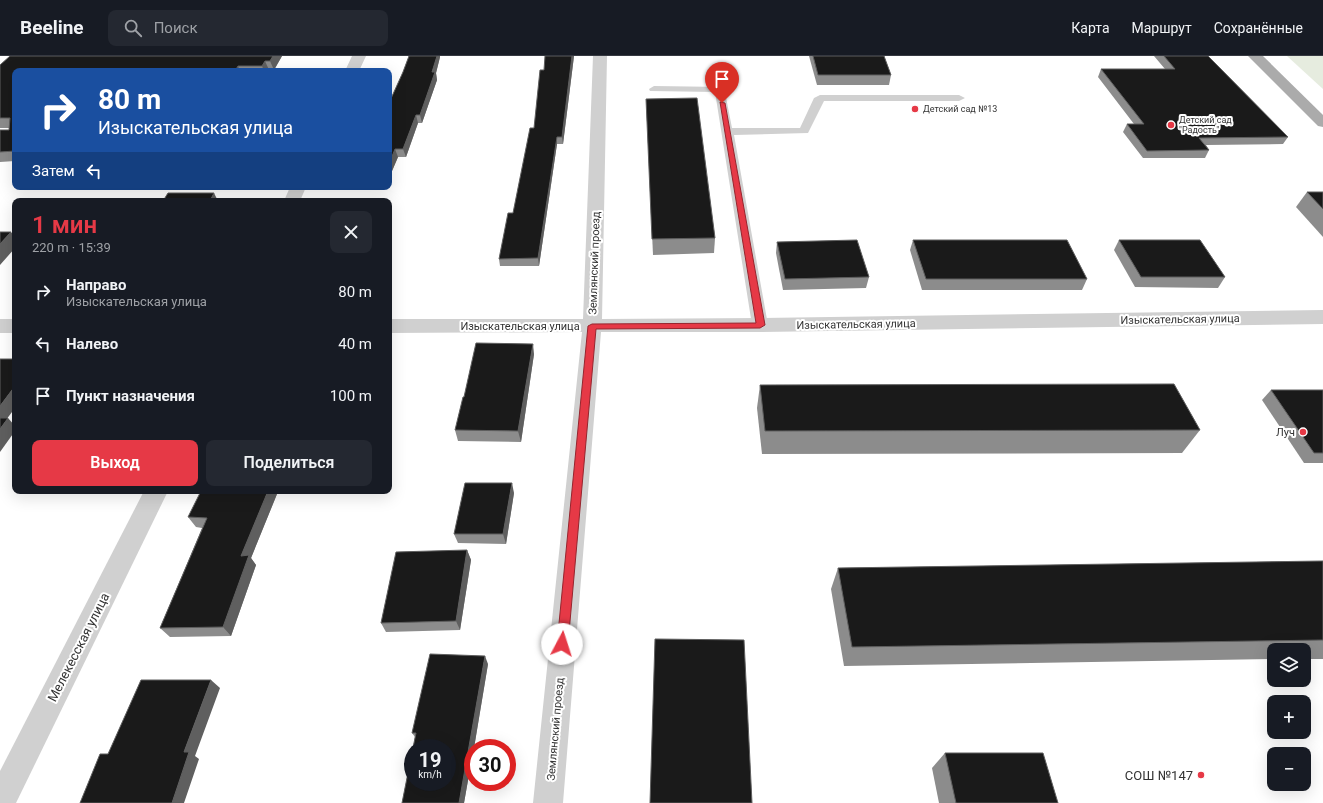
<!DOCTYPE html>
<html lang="ru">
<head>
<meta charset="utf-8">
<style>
  :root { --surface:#171b24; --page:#242831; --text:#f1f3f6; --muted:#9ea1a6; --line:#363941; --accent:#e63946 }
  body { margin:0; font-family:Roboto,sans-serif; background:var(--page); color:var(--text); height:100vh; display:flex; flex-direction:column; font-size:15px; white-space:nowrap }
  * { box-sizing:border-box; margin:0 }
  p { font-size:13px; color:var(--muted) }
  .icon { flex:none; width:22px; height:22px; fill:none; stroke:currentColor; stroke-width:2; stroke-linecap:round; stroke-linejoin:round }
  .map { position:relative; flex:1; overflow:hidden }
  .sheet { position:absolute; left:12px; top:142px; width:380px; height:296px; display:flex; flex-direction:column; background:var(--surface); border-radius:8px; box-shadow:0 4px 16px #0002 }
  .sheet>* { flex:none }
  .top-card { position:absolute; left:12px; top:12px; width:380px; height:122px; border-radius:8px; box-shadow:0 4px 16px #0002; background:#1a4fa0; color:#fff; overflow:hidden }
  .buttons { position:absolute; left:1267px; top:587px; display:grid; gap:8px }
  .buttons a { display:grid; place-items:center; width:44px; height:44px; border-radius:8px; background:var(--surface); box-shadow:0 4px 16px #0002; font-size:20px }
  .speed { position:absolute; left:404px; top:683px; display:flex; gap:8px; font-size:20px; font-weight:700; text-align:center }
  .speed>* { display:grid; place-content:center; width:52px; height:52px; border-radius:50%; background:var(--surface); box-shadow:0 4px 16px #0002; line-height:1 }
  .speed small { font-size:10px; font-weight:400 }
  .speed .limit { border:6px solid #d22; background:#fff; color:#111 }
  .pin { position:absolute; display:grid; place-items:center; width:34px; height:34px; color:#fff; margin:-41px -17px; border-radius:50% 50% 50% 0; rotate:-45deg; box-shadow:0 0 4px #0007 }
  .pin .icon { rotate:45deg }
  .me { position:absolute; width:44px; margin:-22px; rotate:5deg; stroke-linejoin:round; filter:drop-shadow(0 0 3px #0008) }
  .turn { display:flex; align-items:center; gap:14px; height:84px; padding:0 20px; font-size:18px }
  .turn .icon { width:52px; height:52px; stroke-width:2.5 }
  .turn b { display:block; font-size:28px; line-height:34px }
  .then { display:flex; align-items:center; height:38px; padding:0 20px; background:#0003; gap:8px; font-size:15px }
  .round { display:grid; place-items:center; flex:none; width:42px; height:42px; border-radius:8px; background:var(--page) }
  .overview { display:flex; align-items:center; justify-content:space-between; height:68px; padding:0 20px }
  h1 { font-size:24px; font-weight:600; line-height:30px; color:var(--accent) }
  .cta { display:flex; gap:8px; margin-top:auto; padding:8px 20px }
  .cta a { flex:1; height:46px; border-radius:8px; background:var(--accent); color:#fff; font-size:16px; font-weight:600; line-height:46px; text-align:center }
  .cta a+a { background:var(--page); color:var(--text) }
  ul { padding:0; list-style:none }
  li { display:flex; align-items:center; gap:12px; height:52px; padding:0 20px }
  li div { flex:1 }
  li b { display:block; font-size:15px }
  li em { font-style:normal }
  header { display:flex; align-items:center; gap:24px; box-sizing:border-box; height:56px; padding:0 20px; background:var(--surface); border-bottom:1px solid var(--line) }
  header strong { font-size:19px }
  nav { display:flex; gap:22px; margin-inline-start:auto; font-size:14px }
  .search { width:280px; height:36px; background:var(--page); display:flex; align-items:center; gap:10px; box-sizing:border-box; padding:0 14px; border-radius:8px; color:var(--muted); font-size:15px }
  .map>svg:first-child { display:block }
  .green { fill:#e6ecdf }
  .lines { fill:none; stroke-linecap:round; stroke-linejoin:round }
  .lane { fill:#d0d0d0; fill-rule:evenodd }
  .street { fill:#d0d0d0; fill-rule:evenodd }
  .primary { fill:#ababab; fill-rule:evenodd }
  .wall { fill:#8c8c8c }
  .shaded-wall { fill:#5f5f5f }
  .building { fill:#1a1a1a; stroke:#5f5f5f; fill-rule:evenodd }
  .route { fill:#e63946; stroke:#96252e }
  .poi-dot { fill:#e63946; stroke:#fff; stroke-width:1.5 }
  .labels { text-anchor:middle; stroke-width:4; stroke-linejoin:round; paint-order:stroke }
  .far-poi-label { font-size:9px; fill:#333; stroke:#fff; text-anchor:start }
  .street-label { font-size:11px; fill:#333; stroke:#fff }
  .poi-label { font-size:11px; fill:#333; stroke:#fff; text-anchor:end }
  .near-street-label { font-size:13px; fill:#333; stroke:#fff }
  .near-poi-label { font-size:13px; fill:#333; stroke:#fff; text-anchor:end }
</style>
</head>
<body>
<header>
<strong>Beeline</strong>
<div class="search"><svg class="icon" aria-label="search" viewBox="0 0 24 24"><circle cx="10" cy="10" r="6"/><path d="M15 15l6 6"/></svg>Поиск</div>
<nav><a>Карта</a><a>Маршрут</a><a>Сохранённые</a></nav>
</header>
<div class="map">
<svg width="1323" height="747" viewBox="0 0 1323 747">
  <rect width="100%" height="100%" fill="#fff"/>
  <path class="green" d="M 1287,0 L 1323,0 L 1323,33 Z"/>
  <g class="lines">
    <path class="lane" d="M 654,30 L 724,31 L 732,72 L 800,72 L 814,42 L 820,39 L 959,39 L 965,42 L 959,45 L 824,45 L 808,77 L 734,79 L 768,269 L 765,273 L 760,274 L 755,273 L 752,269 L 715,36 L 650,35 L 649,33 Z"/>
    <g class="street">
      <path d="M 352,0 L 366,0 L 359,15 L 345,15 Z"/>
      <path d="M 593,0 L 607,0 L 602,263 L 760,262 L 1323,254 L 1323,268 L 760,276 L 601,276 L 563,747 L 533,747 L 582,276 L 389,277 L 389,263 L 583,263 Z"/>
      <path d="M 290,131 L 306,131 L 300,145 L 284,145 Z"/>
      <rect x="0" y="263" width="15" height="14"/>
      <path d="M 144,435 L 168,435 L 16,747 L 0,747 L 0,715 Z"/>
    </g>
    <path class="primary" d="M 1248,0 L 1263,0 L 1323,59 L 1323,71 L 1318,70 Z"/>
  </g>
  <g class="wall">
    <path d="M 282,0 L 274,14 L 269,14 L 268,15 L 15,15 L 15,105 L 0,106 L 0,74 L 9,74 L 9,72 L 0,72 L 0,9 Z"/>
    <path d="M 409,0 L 440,0 L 440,1 L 436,17 L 437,24 L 422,67 L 418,67 L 406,101 L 398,101 L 389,122 L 403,16 Z"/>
    <path d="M 574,0 L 563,88 L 557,88 L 539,210 L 500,210 L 499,203 L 513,157 L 534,72 L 544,14 Z"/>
    <path d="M 809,0 L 884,0 L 891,19 L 889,29 L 817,29 Z"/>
    <path d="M 1154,0 L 1208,0 L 1288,81 L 1283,88 L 1206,89 L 1209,94 L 1205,102 L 1143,102 L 1123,76 L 1127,68 L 1134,68 L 1098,21 L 1101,13 L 1165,13 Z"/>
    <path d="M 646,43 L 715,182 L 714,197 L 653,199 Z"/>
    <path d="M 1307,136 L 1323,136 L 1323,181 L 1296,151 Z"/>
    <path d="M 913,184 L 1087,223 L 1082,234 L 922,234 L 910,194 Z"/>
    <path d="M 1119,184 L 1225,221 L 1218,232 L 1135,231 L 1114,194 Z"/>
    <path d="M 777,186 L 869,221 L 866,232 L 783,234 L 776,197 Z"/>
    <path d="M 534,298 L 521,386 L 458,385 L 455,374 Z"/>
    <path d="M 760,329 L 1200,374 L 1182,397 L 762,398 L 757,352 Z"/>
    <path d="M 1271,334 L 1323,334 L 1323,407 L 1304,407 L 1262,344 Z"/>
    <path d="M 514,437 L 506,488 L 458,487 L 454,478 Z"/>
    <path d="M 277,438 L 251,502 L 256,509 L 231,580 L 170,581 L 160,572 L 202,472 L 196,471 L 188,461 Z"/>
    <path d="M 467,494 L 471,504 L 460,574 L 386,576 L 381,567 Z"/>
    <path d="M 1323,505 L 1323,603 L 1304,603 L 1304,594 L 1274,594 L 1274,603 L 844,610 L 831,533 L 838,512 Z"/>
    <path d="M 488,608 L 474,692 L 473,692 L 473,696 L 464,747 L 402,747 L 415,681 L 412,677 Z"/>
    <path d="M 945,697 L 1058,747 L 939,747 L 932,712 Z"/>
  </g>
  <g class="shaded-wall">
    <path d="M 273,0 L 282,0 L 274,14 L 270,5 Z"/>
    <path d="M 437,0 L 440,0 L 440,1 L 436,17 L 437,24 L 422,67 L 420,59 Z"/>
    <path d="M 572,0 L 574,0 L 563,88 L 562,81 Z"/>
    <path d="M 265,5 L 269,14 L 268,15 L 264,15 L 262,10 Z"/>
    <path d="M 238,10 L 240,15 L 235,15 Z"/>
    <path d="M 416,59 L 418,67 L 406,101 L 403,93 Z"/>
    <path d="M 557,81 L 557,88 L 539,210 L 538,202 Z"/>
    <path d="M 395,93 L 398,101 L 389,122 L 389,108 Z"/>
    <path d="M 214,137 L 218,145 L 210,145 Z"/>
    <path d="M 11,176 L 15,181 L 15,192 L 0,209 L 0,188 Z"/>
    <path d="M 533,288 L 534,298 L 521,386 L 518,375 Z"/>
    <path d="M 15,330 L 15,352 L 0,372 L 0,350 Z"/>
    <path d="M 8,362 L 15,370 L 15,375 L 0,396 L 0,373 Z"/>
    <path d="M 512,427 L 514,437 L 506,488 L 503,478 Z"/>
    <path d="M 268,435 L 275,435 L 277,438 L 251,502 L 256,509 L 231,580 L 223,571 L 241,500 Z"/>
    <path d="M 467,494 L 471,504 L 460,574 L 456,565 Z"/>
    <path d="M 485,600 L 488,608 L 474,692 L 473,692 L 473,696 L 464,747 L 459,747 Z"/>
    <path d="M 211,624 L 220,632 L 195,700 L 199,703 L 184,747 L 172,747 L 184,696 Z"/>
  </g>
  <g class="building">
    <path d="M 10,0 L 273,0 L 270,5 L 265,5 L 262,10 L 238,10 L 235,15 L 15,15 L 15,95 L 0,96 L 0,74 L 9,74 L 10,62 L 0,62 L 0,9 Z"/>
    <path d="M 409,0 L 437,0 L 432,16 L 435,16 L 420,59 L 416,59 L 403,93 L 395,93 L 389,108 L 389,47 L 403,16 Z"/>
    <path d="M 545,0 L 572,0 L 562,81 L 557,81 L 538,202 L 499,203 L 508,157 L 513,157 L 530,72 L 534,72 L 540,14 L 544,14 Z"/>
    <path d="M 813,0 L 884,0 L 891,19 L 818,19 Z"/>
    <path d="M 1164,0 L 1208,0 L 1288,81 L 1199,82 L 1209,94 L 1147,95 L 1127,68 L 1144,68 L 1101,13 L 1175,13 Z"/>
    <path d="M 697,42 L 715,182 L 652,183 L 646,43 Z"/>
    <path d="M 1307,136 L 1323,136 L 1323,153 Z"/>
    <path d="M 168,137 L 214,137 L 210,145 L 163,145 Z"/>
    <path d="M 0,176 L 11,176 L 0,188 Z"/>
    <path d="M 857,184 L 869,221 L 785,223 L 777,186 Z"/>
    <path d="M 913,184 L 1067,184 L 1087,223 L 926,223 Z"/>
    <path d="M 1119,184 L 1200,184 L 1225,221 L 1141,221 Z"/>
    <path d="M 476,287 L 533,288 L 518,375 L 455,374 L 463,341 L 464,341 Z"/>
    <path d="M 0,303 L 15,303 L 15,330 L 0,350 Z"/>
    <path d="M 1174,328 L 1200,374 L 765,375 L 760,329 Z"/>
    <path d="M 1271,334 L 1323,334 L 1323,397 L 1314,397 Z"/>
    <path d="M 0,362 L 8,362 L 0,373 Z"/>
    <path d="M 465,427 L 512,427 L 503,478 L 454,478 Z"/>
    <path d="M 201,435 L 268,435 L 241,500 L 249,499 L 223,571 L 160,572 L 207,462 L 188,461 Z"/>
    <path d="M 467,494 L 456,565 L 381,567 L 396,496 Z"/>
    <path d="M 1323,505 L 1323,584 L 852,591 L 838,512 Z"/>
    <path d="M 655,583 L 744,584 L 752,747 L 650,747 Z"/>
    <path d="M 430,598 L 485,600 L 459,747 L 402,747 L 416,677 L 412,677 ZM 413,692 L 447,692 L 447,726 L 413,726 Z"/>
    <path d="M 141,624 L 211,624 L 184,696 L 189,696 L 172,747 L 80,747 L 100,698 L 108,698 Z"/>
    <path d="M 945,697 L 1043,697 L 1058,747 L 956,747 Z"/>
  </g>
  <path class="route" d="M 720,46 L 725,47 L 765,269 L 760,272 L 596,273 L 568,588 L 566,592 L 562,593 L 558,592 L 557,588 L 588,270 L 592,268 L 756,267 Z"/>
  <g class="poi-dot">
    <circle cx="915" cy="53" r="4"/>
    <circle cx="1171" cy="69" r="4"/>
    <circle cx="1303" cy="376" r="4"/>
    <circle cx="1201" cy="719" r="4"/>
  </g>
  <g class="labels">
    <g class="far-poi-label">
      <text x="923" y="56">Детский сад №13</text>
      <text x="1179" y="67">Детский сад<tspan x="1179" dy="10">"Радость"</tspan></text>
    </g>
    <g class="street-label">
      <text transform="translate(594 207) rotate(-88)" y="4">Землянский проезд</text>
      <text transform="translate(1180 263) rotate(-1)" y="4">Изыскательская улица</text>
      <text transform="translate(856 268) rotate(-1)" y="4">Изыскательская улица</text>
      <text x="520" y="274">Изыскательская улица</text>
      <text transform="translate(555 673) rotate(-85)" y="4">Землянский проезд</text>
    </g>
    <g class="poi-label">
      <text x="1295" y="380">Луч</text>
    </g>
    <g class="near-street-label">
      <text transform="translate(78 591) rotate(-63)" y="5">Мелекесская улица</text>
    </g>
    <g class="near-poi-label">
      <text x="1193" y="724">СОШ №147</text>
    </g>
  </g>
</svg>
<div class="buttons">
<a><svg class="icon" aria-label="layers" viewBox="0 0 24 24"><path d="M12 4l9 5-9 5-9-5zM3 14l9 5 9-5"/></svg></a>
<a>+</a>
<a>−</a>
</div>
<div class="speed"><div>19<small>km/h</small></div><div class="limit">30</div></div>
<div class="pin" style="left:722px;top:47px;background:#d93025"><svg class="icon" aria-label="arrive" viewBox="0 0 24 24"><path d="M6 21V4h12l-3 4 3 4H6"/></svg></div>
<svg class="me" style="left:562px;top:588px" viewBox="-20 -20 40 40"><circle r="19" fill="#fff"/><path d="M0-13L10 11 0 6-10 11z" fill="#e63946"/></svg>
<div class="top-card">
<div class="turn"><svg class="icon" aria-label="right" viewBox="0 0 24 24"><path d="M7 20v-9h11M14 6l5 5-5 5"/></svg><div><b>80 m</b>Изыскательская улица</div></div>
<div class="then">Затем<svg class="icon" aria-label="left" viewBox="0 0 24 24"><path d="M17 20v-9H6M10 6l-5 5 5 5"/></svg></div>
</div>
<section class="sheet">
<div class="overview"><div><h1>1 мин</h1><p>220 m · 15:39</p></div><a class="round"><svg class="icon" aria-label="close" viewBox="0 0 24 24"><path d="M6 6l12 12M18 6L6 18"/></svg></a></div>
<ul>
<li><svg class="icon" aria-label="right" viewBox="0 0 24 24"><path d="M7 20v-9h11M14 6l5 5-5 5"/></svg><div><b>Направо</b><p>Изыскательская улица</p></div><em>80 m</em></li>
<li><svg class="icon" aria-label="left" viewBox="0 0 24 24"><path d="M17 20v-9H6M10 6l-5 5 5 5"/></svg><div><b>Налево</b></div><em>40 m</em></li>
<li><svg class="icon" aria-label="arrive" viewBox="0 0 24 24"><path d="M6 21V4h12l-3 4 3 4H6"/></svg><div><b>Пункт назначения</b></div><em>100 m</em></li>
</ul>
<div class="cta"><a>Выход</a><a>Поделиться</a></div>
</section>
</div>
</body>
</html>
